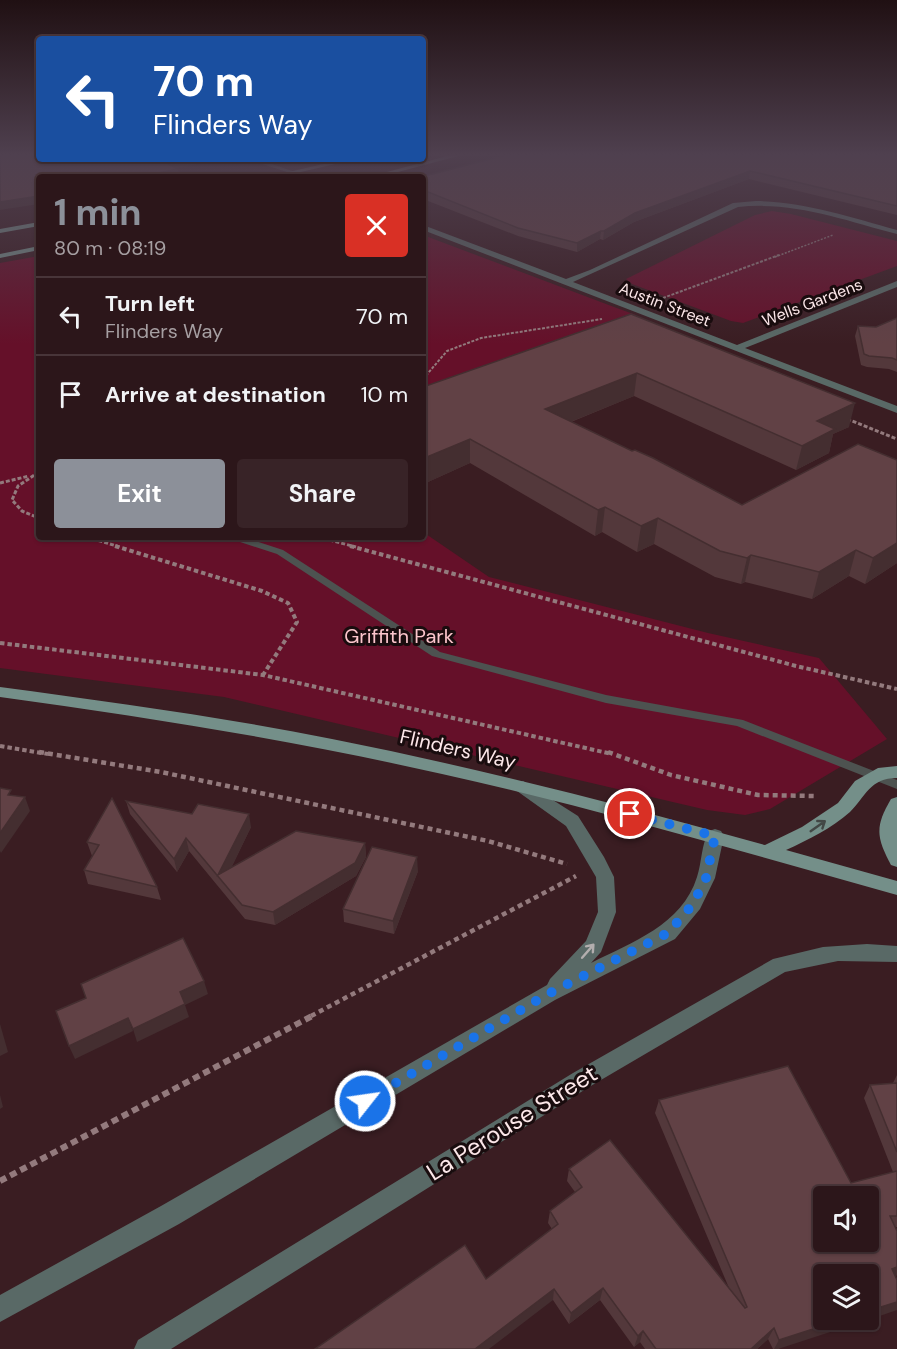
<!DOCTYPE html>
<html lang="en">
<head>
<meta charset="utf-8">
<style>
  :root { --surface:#2c161a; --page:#382327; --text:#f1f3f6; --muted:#a69fa2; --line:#483539; --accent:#8c9099 }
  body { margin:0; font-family:"DM Sans",sans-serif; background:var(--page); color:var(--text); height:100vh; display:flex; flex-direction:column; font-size:22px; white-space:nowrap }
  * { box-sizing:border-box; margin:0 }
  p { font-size:20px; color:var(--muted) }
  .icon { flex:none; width:33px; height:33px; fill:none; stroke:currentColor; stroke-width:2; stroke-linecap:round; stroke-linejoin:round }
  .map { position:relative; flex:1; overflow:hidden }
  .side { position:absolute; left:36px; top:174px; width:390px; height:366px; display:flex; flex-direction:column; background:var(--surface); border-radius:6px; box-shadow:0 2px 4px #0004,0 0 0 2px var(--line) }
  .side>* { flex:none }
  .top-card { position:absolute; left:36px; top:36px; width:390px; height:126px; border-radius:6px; box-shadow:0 2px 4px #0004,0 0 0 2px var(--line); background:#1a4fa0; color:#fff; overflow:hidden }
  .controls { position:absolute; left:813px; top:1186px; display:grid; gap:12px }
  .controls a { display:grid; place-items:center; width:66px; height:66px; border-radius:6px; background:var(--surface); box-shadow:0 2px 4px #0004,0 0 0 2px var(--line); font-size:30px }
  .pin { position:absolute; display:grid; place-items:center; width:51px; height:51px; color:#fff; margin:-26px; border:3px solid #fff; border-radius:50%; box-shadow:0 2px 6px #0007 }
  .me { position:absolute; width:66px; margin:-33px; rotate:60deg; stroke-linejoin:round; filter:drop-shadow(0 0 4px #0008) }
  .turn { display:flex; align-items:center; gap:21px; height:126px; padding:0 18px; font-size:27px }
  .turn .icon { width:78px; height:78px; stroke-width:2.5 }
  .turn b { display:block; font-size:42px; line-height:51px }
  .round { display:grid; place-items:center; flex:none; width:63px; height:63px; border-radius:6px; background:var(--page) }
  .head { display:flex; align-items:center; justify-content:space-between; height:102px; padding:0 18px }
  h1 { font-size:36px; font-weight:700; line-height:45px; color:var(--accent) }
  .primary-button { display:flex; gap:12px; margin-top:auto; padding:12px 18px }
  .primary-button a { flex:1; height:69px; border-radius:6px; background:var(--accent); color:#fff; font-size:24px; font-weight:700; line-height:69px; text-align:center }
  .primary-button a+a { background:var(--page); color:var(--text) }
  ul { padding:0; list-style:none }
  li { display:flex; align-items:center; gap:18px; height:78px; padding:0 18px; border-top:2px solid var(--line) }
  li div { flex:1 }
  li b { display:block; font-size:22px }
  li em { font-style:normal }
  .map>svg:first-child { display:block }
  .green { fill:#651029 }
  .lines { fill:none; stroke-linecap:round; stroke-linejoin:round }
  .stream { fill:#4d5250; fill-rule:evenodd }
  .path-far5 { stroke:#937a7d; stroke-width:1.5; stroke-dasharray:2 1.5; stroke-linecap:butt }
  .path-far4 { stroke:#937a7d; stroke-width:2; stroke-dasharray:3 1.5; stroke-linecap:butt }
  .path-far3 { stroke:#937a7d; stroke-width:3; stroke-dasharray:4 2; stroke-linecap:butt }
  .path-far2 { stroke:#937a7d; stroke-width:4; stroke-dasharray:4.5 3; stroke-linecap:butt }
  .path-far1 { stroke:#937a7d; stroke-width:4.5; stroke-dasharray:5 4; stroke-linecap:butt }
  .path { stroke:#937a7d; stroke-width:6; stroke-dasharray:7 4.5; stroke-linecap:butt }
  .lane { fill:#596966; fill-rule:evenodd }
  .street { fill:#596966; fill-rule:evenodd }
  .secondary { fill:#748f89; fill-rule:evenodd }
  .wall { fill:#53383b }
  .shaded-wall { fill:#442e30 }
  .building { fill:#614145; stroke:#442e30; stroke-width:1.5; fill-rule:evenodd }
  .oneway { stroke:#424745 }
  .oneway2 { stroke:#b3aeae }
  .route { stroke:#1a73e8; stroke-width:10; stroke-dasharray:0 18 }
  .labels { text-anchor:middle; stroke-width:6; stroke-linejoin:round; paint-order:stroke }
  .far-street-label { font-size:16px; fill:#fce7e9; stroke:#190c0e }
  .park-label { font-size:20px; fill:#fcc5cc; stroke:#190c0e }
  .street-label { font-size:20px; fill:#fce7e9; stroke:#190c0e }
  .near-street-label { font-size:24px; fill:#fce7e9; stroke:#190c0e }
</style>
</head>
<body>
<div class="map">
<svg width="897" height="1349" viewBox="0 0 897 1349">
  <rect width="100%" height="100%" fill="#3a1d22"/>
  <g class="green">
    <path d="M 772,211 L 791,214 L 897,241 L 897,266 L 743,323 L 731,321 L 632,284 L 626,279 L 755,215 Z"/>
    <path d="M 423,235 L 614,307 L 636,315 L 423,389 Z"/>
    <path d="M 39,256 L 39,537 L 423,537 L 423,532 L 489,577 L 708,633 L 819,658 L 887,739 L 770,809 L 745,815 L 707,810 L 224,697 L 0,668 L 0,263 Z"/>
  </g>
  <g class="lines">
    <path class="stream" d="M 230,537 L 243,537 L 283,550 L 440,652 L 606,695 L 743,720 L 897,780 L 897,789 L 737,726 L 606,703 L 432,656 L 277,554 L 231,539 Z"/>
    <g class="path-far5">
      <path d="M 215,177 L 236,173"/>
      <path d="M 775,257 L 833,235"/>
    </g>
    <g class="path-far4">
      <path d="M 663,298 L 779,255"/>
      <path d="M 423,379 L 447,351 L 481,338 L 602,319"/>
    </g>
    <g class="path-far3">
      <path d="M 847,419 L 897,439"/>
      <path d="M 39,472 L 18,486 L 12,500 L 22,511 L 39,518"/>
      <path d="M 0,483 L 29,476"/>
      <path d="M 87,537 L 120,547"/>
      <path d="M 318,537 L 356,547"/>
    </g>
    <g class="path-far2">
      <path d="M 115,546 L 262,591 L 288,603 L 297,622 L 263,675"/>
      <path d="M 350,546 L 796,666 L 897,689"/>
      <path d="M 0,643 L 263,675 L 612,754"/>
      <path d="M 0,746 L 48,754"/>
    </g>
    <g class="path-far1">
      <path d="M 39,752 L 161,772 L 488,841 L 567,864"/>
      <path d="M 608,752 L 671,775 L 758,795 L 815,796"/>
      <path d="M 311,1016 L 576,876"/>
    </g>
    <path class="path" d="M 0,1181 L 314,1015"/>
    <path class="lane" d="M 867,944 L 897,946 L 897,962 L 838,961 L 785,972 L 589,1087 L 171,1349 L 134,1349 L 138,1340 L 573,1073 L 773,959 L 823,947 Z"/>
    <g class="street">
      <path d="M 247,159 L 257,159 L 295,172 L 290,173 Z"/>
      <path d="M 756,201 C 805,202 850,217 897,230 L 897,234 C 844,220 794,201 738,207 L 573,282 L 737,345 L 897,281 L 897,287 L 745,348 L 897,406 L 897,413 L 423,230 L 423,225 L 566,279 L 590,270 L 733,203 Z"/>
      <path d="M 523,781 L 578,816 L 604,857 L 614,877 L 616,912 L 601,952 L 591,963 C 632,942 682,925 697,877 C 702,862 701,845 709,831 L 715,829 L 721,831 L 724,836 L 715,878 L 700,909 L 675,939 L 555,1000 L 179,1224 L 0,1322 L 0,1295 L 161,1206 L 547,985 L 550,979 L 586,941 L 598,912 L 596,877 L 566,826 L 517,791 L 515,787 L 517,783 Z"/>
    </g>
    <g class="secondary">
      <path d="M 451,155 L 462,155 L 379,177 L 368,177 Z"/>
      <path d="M 345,159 L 357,159 L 279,177 L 267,177 Z"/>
      <path d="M 39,222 L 39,226 L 0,233 L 0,229 Z"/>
      <path d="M 39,246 L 39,250 L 0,258 L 0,254 Z"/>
      <path d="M 0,687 C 111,702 222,717 332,739 C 478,768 622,805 765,845 L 802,827 L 838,803 L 855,781 L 878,768 L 897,766 L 897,778 C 870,778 866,796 850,812 C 832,828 808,840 786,850 L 897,881 L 897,895 C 746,853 595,808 442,774 C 296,741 148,717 0,697 Z"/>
      <path d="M 897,797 L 897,867 L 891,865 C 876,837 875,826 891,799 Z"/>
    </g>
  </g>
  <g class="wall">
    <path d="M 897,155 L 897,215 L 749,179 L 634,222 L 603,240 L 600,239 L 577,252 L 518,236 L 423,199 L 423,177 Z"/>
    <path d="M 631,314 L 849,427 L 833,434 L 829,453 L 796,470 L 634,396 L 571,422 L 742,505 L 897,563 L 865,584 L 849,576 L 812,599 L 745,582 L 741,584 L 715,577 L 654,544 L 637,552 L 602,532 L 595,536 L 470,463 L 428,482 L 423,479 L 423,387 Z"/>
    <path d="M 897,318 L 897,372 L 889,369 L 867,367 L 861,365 L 855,336 L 858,326 L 876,327 Z"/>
    <path d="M 112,798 L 157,887 L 161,900 L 88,884 L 84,870 L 93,856 L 92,856 L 87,842 Z"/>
    <path d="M 126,801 L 251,827 L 231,868 L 365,843 L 366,857 L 356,876 L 275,925 L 245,919 L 189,851 L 177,872 L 130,814 Z"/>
    <path d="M 418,871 L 394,934 L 344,922 L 343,909 Z"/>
    <path d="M 897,1075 L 897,1227 L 895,1227 L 897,1231 L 897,1275 L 778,1349 L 773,1349 L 768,1339 L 757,1349 L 645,1349 L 640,1342 L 634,1347 L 600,1300 L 569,1324 L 553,1300 L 486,1279 L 552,1229 L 548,1223 L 550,1211 L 575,1192 L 567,1181 L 569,1169 L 729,1288 L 655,1113 L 659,1100 L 851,1183 L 893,1172 L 864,1098 L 870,1085 L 893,1083 Z"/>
  </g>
  <g class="shaded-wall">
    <path d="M 184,159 L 223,159 L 167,170 L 166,163 Z"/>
    <path d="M 178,169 L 179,176 L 175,177 L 137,177 Z"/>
    <path d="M 750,171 L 749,179 L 634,222 L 603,240 L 604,231 L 635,213 Z"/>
    <path d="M 39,196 L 39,204 L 0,210 L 0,202 Z"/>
    <path d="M 601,231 L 600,239 L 577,252 L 577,243 Z"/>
    <path d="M 637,373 L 634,396 L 543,433 L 545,409 Z"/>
    <path d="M 855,403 L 849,427 L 833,434 L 829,453 L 796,470 L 802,446 L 817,421 Z"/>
    <path d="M 470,439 L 470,463 L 428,482 L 427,457 Z"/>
    <path d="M 605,507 L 602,532 L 595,536 L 598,510 Z"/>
    <path d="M 658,518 L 654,544 L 637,552 L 641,526 Z"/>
    <path d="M 897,543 L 897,563 L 865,584 L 873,558 Z"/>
    <path d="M 856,550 L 849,576 L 812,599 L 819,572 Z"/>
    <path d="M 751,555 L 745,582 L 741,584 L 747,558 Z"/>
    <path d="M 25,797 L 30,811 L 1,853 L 0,851 L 0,833 Z"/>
    <path d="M 249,814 L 251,827 L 224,883 L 218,875 Z"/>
    <path d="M 186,838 L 189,851 L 177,872 L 174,859 Z"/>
    <path d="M 365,843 L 366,857 L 356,876 L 275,925 L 273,912 Z"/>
    <path d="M 417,857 L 418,871 L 394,934 L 393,921 Z"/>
    <path d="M 204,981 L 208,994 L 185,1005 L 189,1017 L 137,1042 L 133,1029 L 180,992 Z"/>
    <path d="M 128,1018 L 133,1031 L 75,1059 L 69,1046 Z"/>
    <path d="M 0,1024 L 8,1052 L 0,1056 Z"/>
    <path d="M 0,1095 L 3,1107 L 0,1109 Z"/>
    <path d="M 897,1267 L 897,1275 L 884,1281 L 892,1269 Z"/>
    <path d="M 603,1288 L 600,1300 L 569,1324 L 571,1313 Z"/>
    <path d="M 554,1289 L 553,1300 L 489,1349 L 475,1349 Z"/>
    <path d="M 897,1302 L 897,1310 L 868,1320 L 868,1311 Z"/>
    <path d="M 841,1320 L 867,1320 L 778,1349 L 774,1349 L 779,1340 Z"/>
    <path d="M 774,1328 L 768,1339 L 757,1349 L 751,1349 Z"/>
    <path d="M 643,1331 L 640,1342 L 634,1347 L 638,1336 Z"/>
  </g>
  <g class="building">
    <path d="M 0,155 L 39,155 L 39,159 L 184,159 L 166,163 L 178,169 L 137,177 L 39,177 L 39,196 L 0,202 Z"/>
    <path d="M 506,155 L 897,155 L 897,206 L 750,171 L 635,213 L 604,231 L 601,231 L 577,243 L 518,228 L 423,190 L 423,177 L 421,177 Z"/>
    <path d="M 631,314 L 855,403 L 817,421 L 835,429 L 802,446 L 637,373 L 545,409 L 632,451 L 635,450 L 653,458 L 742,505 L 858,444 L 897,460 L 897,543 L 873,558 L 856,550 L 819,572 L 751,555 L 747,558 L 720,551 L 658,518 L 641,526 L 605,507 L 598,510 L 470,439 L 427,457 L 423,455 L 423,387 Z"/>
    <path d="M 897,318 L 897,360 L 892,358 L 869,356 L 864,354 L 858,326 L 876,327 Z"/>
    <path d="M 0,788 L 11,790 L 8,795 L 25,797 L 0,833 Z"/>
    <path d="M 112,798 L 157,887 L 84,870 L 99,845 L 87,842 Z"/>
    <path d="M 126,801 L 192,814 L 198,804 L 249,814 L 218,875 L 296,831 L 365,843 L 355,863 L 273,912 L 242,905 L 186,838 L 174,859 Z"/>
    <path d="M 372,847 L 417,857 L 393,921 L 343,909 Z"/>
    <path d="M 183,938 L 204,981 L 180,992 L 185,1004 L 133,1029 L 128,1018 L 69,1046 L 56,1011 L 86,998 L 81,984 Z"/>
    <path d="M 788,1066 L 851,1183 L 897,1171 L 897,1216 L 890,1216 L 897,1231 L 897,1267 L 892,1269 L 897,1280 L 897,1302 L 868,1311 L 868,1275 L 824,1275 L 824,1320 L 841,1320 L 779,1340 L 774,1328 L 751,1349 L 656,1349 L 643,1331 L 638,1336 L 603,1288 L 571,1313 L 554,1289 L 475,1349 L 315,1349 L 465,1245 L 486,1279 L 558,1224 L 550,1211 L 582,1187 L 569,1169 L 610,1140 L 745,1308 L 747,1307 L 659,1100 ZM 824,1197 L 868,1197 L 868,1242 L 824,1242 Z"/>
    <path d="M 897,1083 L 897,1152 L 870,1085 Z"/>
  </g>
  <defs><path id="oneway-shaft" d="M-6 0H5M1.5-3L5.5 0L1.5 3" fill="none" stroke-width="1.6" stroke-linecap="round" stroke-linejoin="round" transform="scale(1.5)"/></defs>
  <use class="oneway" href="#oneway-shaft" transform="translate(818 826) rotate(-35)"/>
  <use class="oneway2" href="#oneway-shaft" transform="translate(588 951) rotate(-49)"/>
  <linearGradient id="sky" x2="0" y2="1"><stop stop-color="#201013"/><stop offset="0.45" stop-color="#4f404f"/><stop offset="1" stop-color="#4f404f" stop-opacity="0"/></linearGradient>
  <rect width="897" height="344" fill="url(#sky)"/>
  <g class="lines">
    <path class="route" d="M 365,1101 L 548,994 L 668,933 L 693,904 L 706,878 L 715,836 L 630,814"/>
  </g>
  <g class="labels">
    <g class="far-street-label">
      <text transform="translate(812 302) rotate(-21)" y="6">Wells Gardens</text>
      <text transform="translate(665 304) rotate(21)" y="6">Austin Street</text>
    </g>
    <g class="park-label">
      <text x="399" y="643">Griffith Park</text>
    </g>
    <g class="street-label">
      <text transform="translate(458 749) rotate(13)" y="7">Flinders Way</text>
    </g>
    <g class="near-street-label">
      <text transform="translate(512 1123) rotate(-32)" y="8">La Perouse Street</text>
    </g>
  </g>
</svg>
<div class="controls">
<a><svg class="icon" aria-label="sound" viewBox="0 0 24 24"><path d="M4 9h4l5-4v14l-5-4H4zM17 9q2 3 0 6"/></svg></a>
<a><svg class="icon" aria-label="layers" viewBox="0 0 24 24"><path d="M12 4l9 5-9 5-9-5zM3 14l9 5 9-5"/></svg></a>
</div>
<div class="pin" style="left:630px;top:814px;background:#d93025"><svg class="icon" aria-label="arrive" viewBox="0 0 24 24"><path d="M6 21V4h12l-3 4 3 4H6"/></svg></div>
<svg class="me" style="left:365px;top:1101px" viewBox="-20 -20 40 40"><circle r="17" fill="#1a73e8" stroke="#fff" stroke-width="3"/><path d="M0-11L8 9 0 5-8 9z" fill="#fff"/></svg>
<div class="top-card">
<div class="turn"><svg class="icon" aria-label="left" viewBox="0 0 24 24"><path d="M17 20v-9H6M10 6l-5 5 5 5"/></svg><div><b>70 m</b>Flinders Way</div></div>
</div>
<section class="side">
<div class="head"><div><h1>1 min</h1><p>80 m · 08:19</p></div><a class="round" style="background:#d93025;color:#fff"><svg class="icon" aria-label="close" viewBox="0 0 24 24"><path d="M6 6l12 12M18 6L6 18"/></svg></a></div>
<ul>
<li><svg class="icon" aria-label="left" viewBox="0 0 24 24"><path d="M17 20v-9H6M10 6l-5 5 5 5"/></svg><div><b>Turn left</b><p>Flinders Way</p></div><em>70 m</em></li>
<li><svg class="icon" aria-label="arrive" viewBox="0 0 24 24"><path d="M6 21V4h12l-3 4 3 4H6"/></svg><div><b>Arrive at destination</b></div><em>10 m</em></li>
</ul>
<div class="primary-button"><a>Exit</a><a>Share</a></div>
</section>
</div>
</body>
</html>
